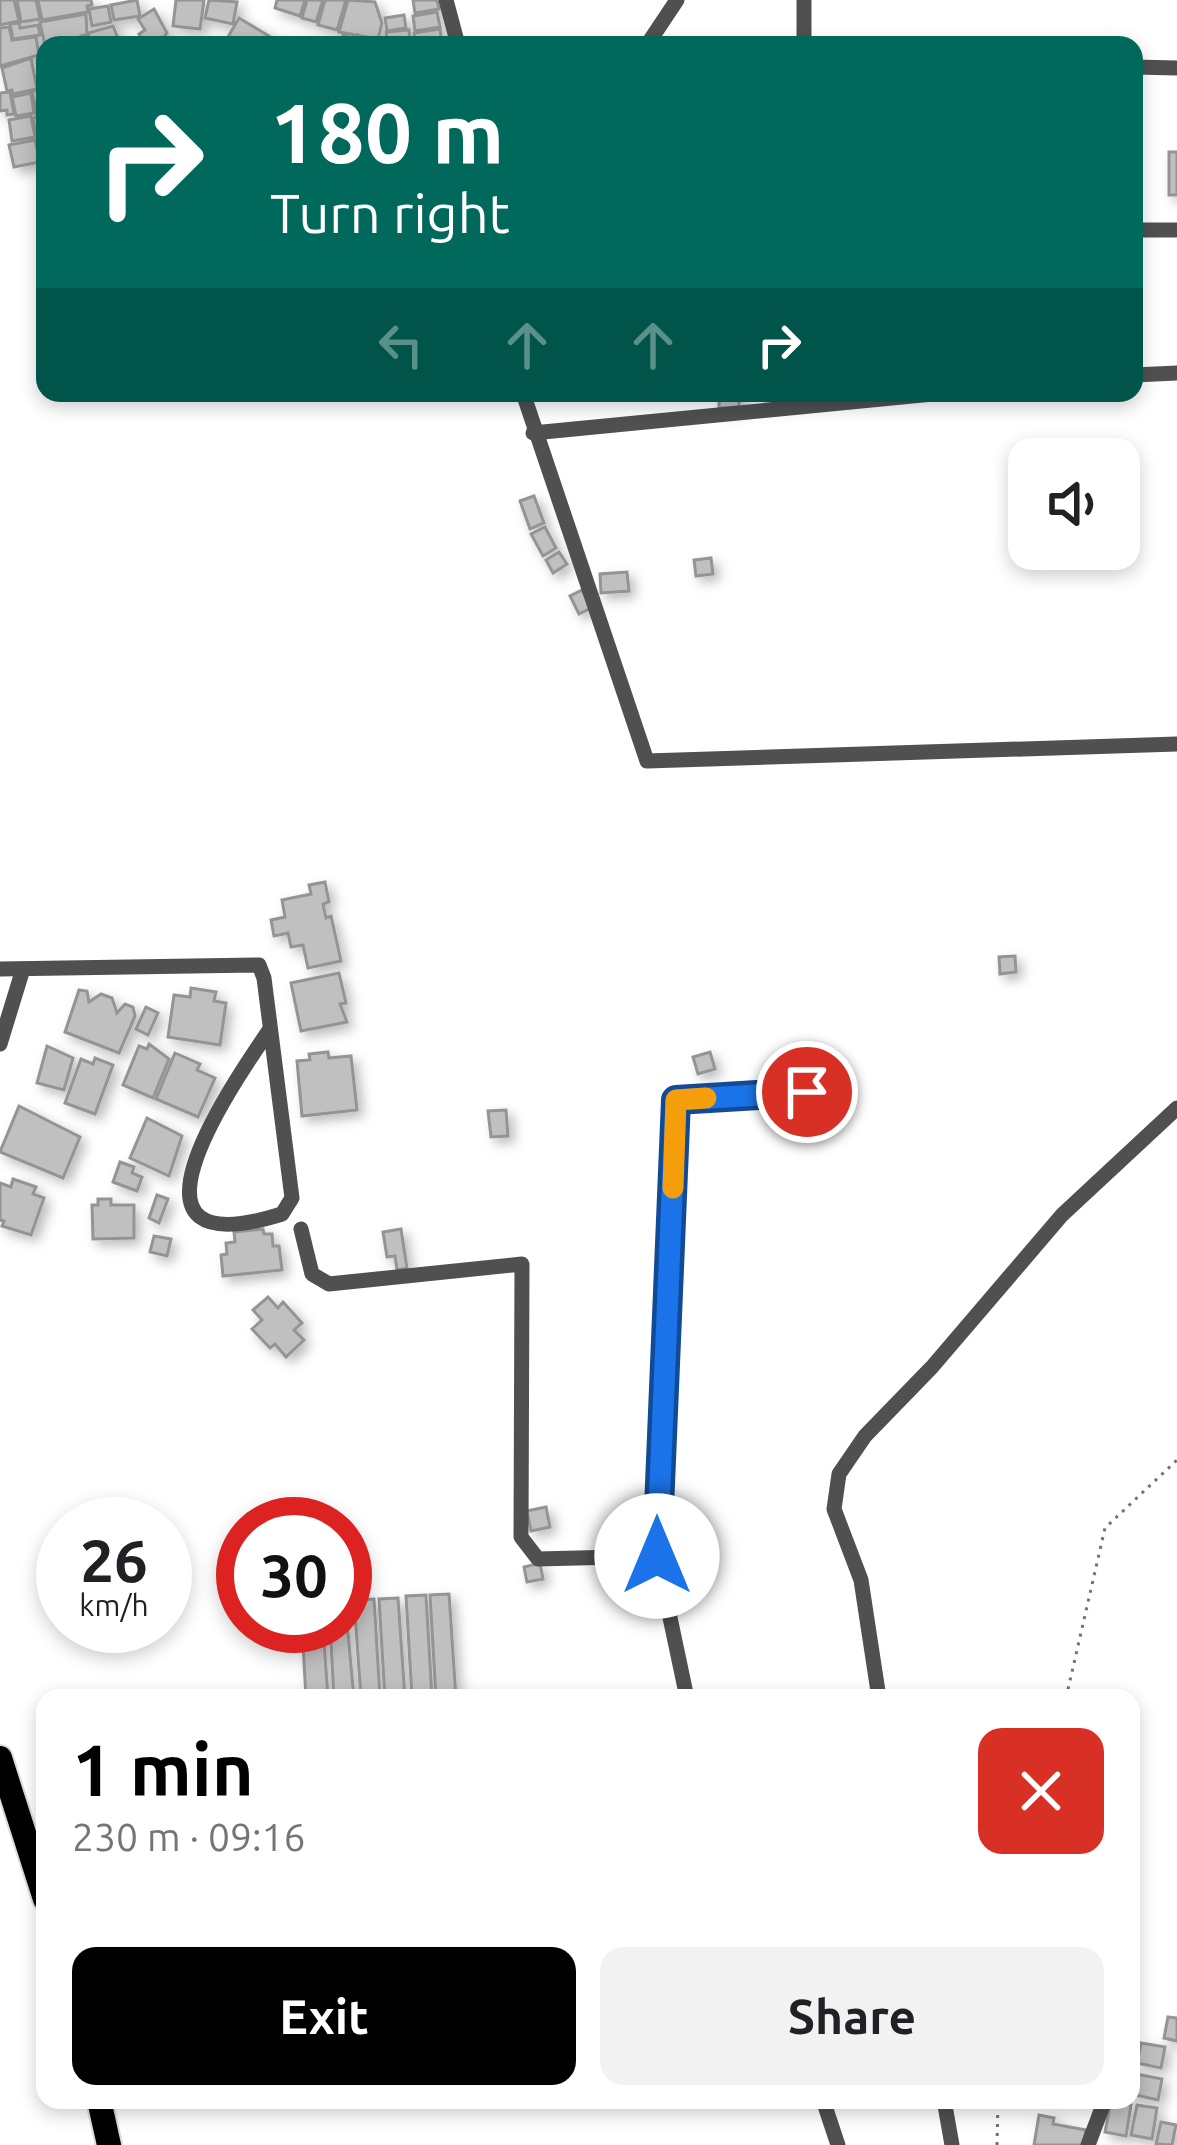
<!DOCTYPE html>
<html lang="en">
<head>
<meta charset="utf-8">
<style>
  :root { --surface:#fff; --page:#f2f2f2; --text:#202124; --muted:#757577; --accent:#000 }
  body { margin:0; font-family:Ubuntu,sans-serif; background:var(--page); color:var(--text); height:100vh; display:flex; flex-direction:column; font-size:45px; white-space:nowrap }
  * { box-sizing:border-box; margin:0 }
  p { font-size:39px; color:var(--muted) }
  .icon { flex:none; width:66px; height:66px; fill:none; stroke:currentColor; stroke-width:2; stroke-linecap:round; stroke-linejoin:round }
  .map { position:relative; flex:1; overflow:hidden }
  .details { position:absolute; left:36px; top:1689px; width:1104px; height:420px; display:flex; flex-direction:column; background:var(--surface); border-radius:24px; box-shadow:0 6px 18px #0003 }
  .details>* { flex:none }
  .hud { position:absolute; left:36px; top:36px; width:1107px; height:366px; border-radius:24px; box-shadow:0 6px 18px #0003; background:#00695c; color:#fff; overflow:hidden }
  .controls { position:absolute; left:1008px; top:438px; display:grid; gap:24px }
  .controls a { display:grid; place-items:center; width:132px; height:132px; border-radius:24px; background:var(--surface); box-shadow:0 6px 18px #0003; font-size:60px }
  .speed { position:absolute; left:36px; top:1497px; display:flex; gap:24px; font-size:60px; font-weight:700; text-align:center }
  .speed>* { display:grid; place-content:center; width:156px; height:156px; border-radius:50%; background:var(--surface); box-shadow:0 6px 18px #0003; line-height:1 }
  .speed small { font-size:30px; font-weight:400 }
  .speed .limit { border:18px solid #d22; background:#fff; color:#111 }
  .pin { position:absolute; display:grid; place-items:center; width:102px; height:102px; color:#fff; margin:-51px; border:6px solid #fff; border-radius:50%; box-shadow:0 3px 12px #0007 }
  .me { position:absolute; width:132px; margin:-66px; rotate:0deg; stroke-linejoin:round; filter:drop-shadow(0 0 9px #0008) }
  .turn { display:flex; align-items:center; gap:42px; height:252px; padding:0 36px; font-size:54px }
  .turn .icon { width:156px; height:156px; stroke-width:2.5 }
  .turn b { display:block; font-size:84px; line-height:102px }
  .lanes { display:flex; align-items:center; height:114px; padding:0 36px; background:#0003; justify-content:center; gap:60px; direction:ltr }
  .lanes .off { opacity:.35 }
  .round { display:grid; place-items:center; flex:none; width:126px; height:126px; border-radius:24px; background:var(--page) }
  .overview { display:flex; align-items:center; justify-content:space-between; height:204px; padding:0 36px }
  h1 { font-size:72px; font-weight:600; line-height:90px; color:var(--accent) }
  .cta { display:flex; gap:24px; margin-top:auto; padding:24px 36px }
  .cta a { flex:1; height:138px; border-radius:24px; background:var(--accent); color:#fff; font-size:48px; font-weight:600; line-height:138px; text-align:center }
  .cta a+a { background:var(--page); color:var(--text) }
  .map>svg:first-child { display:block }
  .building { fill:#c0c0c0; stroke:#949494; stroke-width:3; filter:url(#shadow) }
  .lines { fill:none; stroke-linecap:round; stroke-linejoin:round }
  .primary-casing { stroke:#dbdbdb; stroke-width:28 }
  .path { stroke:#727272; stroke-width:3; stroke-dasharray:3 6; stroke-linecap:butt }
  .street { stroke:#505050; stroke-width:15 }
  .primary { stroke:#000; stroke-width:24 }
  .route-casing { stroke:#114b97; stroke-width:30 }
  .route { stroke:#1a73e8; stroke-width:21 }
  .slow { stroke:#f59e0b; stroke-width:21 }
</style>
</head>
<body>
<div class="map">
<svg width="1177" height="2145" viewBox="0 0 1177 2145">
  <defs>
    <filter id="shadow"><feDropShadow dx="5.5" dy="5.5" stdDeviation="6" flood-color="#0004"/></filter>
  </defs>
  <rect width="100%" height="100%" fill="#fff"/>
  <g class="building">
    <path d="M 0,0 L 14,0 L 19,21 L 0,25 Z"/>
    <path d="M 17,0 L 36,0 L 40,19 L 21,22 Z"/>
    <path d="M 38,0 L 91,0 L 92,5 L 87,6 L 88,12 L 42,20 Z"/>
    <path d="M 137,0 L 140,16 L 114,20 L 111,5 Z"/>
    <path d="M 176,0 L 204,0 L 200,29 L 173,26 Z"/>
    <path d="M 209,0 L 237,2 L 233,24 L 205,18 Z"/>
    <path d="M 277,0 L 305,0 L 300,16 L 275,8 Z"/>
    <path d="M 307,0 L 323,0 L 316,22 L 302,18 Z"/>
    <path d="M 325,0 L 346,0 L 337,30 L 318,25 Z"/>
    <path d="M 348,0 L 375,2 L 382,23 L 378,39 L 339,32 Z"/>
    <path d="M 413,0 L 437,0 L 439,9 L 415,13 Z"/>
    <path d="M 108,6 L 111,22 L 92,26 L 89,9 Z"/>
    <path d="M 154,9 L 167,33 L 157,45 L 145,45 L 139,34 L 145,30 L 138,19 Z"/>
    <path d="M 437,12 L 440,27 L 415,31 L 413,16 Z"/>
    <path d="M 86,14 L 87,35 L 81,36 L 82,45 L 45,46 L 40,22 Z"/>
    <path d="M 404,15 L 406,28 L 387,31 L 385,18 Z"/>
    <path d="M 239,18 L 269,36 L 263,45 L 242,45 L 228,37 Z"/>
    <path d="M 19,23 L 20,28 L 38,25 L 40,35 L 13,39 L 10,24 Z"/>
    <path d="M 113,26 L 121,45 L 90,43 L 88,33 Z"/>
    <path d="M 9,27 L 12,40 L 36,37 L 39,55 L 0,66 L 0,28 Z"/>
    <path d="M 440,29 L 442,44 L 416,45 L 414,33 Z"/>
    <path d="M 409,30 L 410,43 L 387,45 L 386,32 Z"/>
    <path d="M 343,35 L 357,40 L 358,35 L 378,45 L 340,45 Z"/>
    <path d="M 31,58 L 37,89 L 13,94 L 12,90 L 7,91 L 2,68 Z"/>
    <path d="M 45,89 L 45,115 L 37,117 L 32,91 Z"/>
    <path d="M 10,92 L 14,114 L 7,115 L 7,110 L 0,111 L 0,93 Z"/>
    <path d="M 31,93 L 34,113 L 16,116 L 12,97 Z"/>
    <path d="M 31,116 L 35,137 L 12,141 L 9,120 Z"/>
    <path d="M 45,116 L 45,151 L 39,152 L 33,118 Z"/>
    <path d="M 35,140 L 40,162 L 14,167 L 9,145 Z"/>
    <rect x="1169" y="152" width="8" height="43"/>
    <path d="M 719,393 L 739,393 L 739,407 L 719,408 Z"/>
    <path d="M 534,496 L 544,523 L 530,529 L 520,501 Z"/>
    <path d="M 545,527 L 556,548 L 543,556 L 531,534 Z"/>
    <path d="M 559,552 L 567,564 L 553,573 L 546,560 Z"/>
    <path d="M 711,558 L 713,574 L 696,576 L 694,560 Z"/>
    <path d="M 627,572 L 629,591 L 601,593 L 600,574 Z"/>
    <path d="M 582,590 L 591,608 L 579,614 L 570,596 Z"/>
    <path d="M 325,882 L 329,902 L 323,904 L 326,918 L 331,916 L 341,961 L 308,968 L 303,945 L 291,947 L 288,933 L 274,936 L 271,920 L 285,917 L 282,900 L 311,894 L 309,885 Z"/>
    <path d="M 1015,956 L 1016,972 L 1000,974 L 999,957 Z"/>
    <path d="M 339,973 L 346,1003 L 340,1004 L 347,1022 L 301,1031 L 291,983 Z"/>
    <path d="M 191,988 L 216,992 L 214,1001 L 226,1003 L 220,1045 L 168,1037 L 174,995 L 190,997 Z"/>
    <path d="M 79,990 L 87,991 L 89,1002 L 101,994 L 112,998 L 117,1013 L 125,1004 L 133,1007 L 135,1016 L 119,1053 L 65,1032 Z"/>
    <path d="M 146,1007 L 158,1013 L 148,1035 L 136,1029 Z"/>
    <path d="M 149,1044 L 169,1059 L 153,1098 L 123,1085 L 139,1046 L 147,1049 Z"/>
    <path d="M 47,1046 L 73,1058 L 64,1090 L 37,1083 Z"/>
    <path d="M 328,1052 L 329,1058 L 351,1056 L 357,1110 L 302,1116 L 297,1061 L 310,1060 L 309,1054 Z"/>
    <path d="M 710,1052 L 715,1069 L 698,1074 L 693,1057 Z"/>
    <path d="M 175,1053 L 200,1064 L 197,1070 L 215,1078 L 198,1117 L 156,1099 Z"/>
    <path d="M 95,1058 L 113,1065 L 95,1114 L 65,1103 L 81,1059 L 93,1064 Z"/>
    <path d="M 19,1106 L 80,1137 L 63,1178 L 0,1152 Z"/>
    <path d="M 506,1110 L 508,1136 L 491,1137 L 488,1111 Z"/>
    <path d="M 147,1118 L 182,1136 L 169,1176 L 130,1158 Z"/>
    <path d="M 120,1162 L 134,1167 L 132,1173 L 142,1177 L 137,1191 L 113,1182 Z"/>
    <path d="M 13,1179 L 36,1187 L 33,1194 L 44,1198 L 31,1235 L 2,1226 L 4,1221 L 0,1220 L 0,1183 L 11,1187 Z"/>
    <path d="M 157,1195 L 168,1199 L 159,1223 L 149,1218 Z"/>
    <path d="M 98,1199 L 111,1199 L 111,1205 L 134,1205 L 134,1238 L 93,1239 L 92,1205 L 98,1205 Z"/>
    <path d="M 263,1229 L 264,1234 L 272,1234 L 273,1246 L 279,1246 L 282,1270 L 223,1276 L 221,1255 L 227,1254 L 226,1243 L 235,1242 L 234,1232 Z"/>
    <path d="M 401,1229 L 407,1268 L 397,1270 L 395,1256 L 387,1257 L 383,1232 Z"/>
    <path d="M 154,1236 L 171,1239 L 167,1256 L 150,1252 Z"/>
    <path d="M 268,1297 L 278,1308 L 283,1302 L 302,1323 L 294,1330 L 304,1340 L 286,1357 L 275,1344 L 270,1348 L 252,1329 L 262,1320 L 253,1310 Z"/>
    <path d="M 546,1507 L 550,1527 L 531,1531 L 527,1511 Z"/>
    <path d="M 540,1563 L 543,1579 L 527,1582 L 524,1567 Z"/>
    <path d="M 449,1594 L 456,1698 L 436,1698 L 430,1595 Z"/>
    <path d="M 426,1595 L 432,1698 L 412,1698 L 406,1596 Z"/>
    <path d="M 398,1598 L 405,1698 L 385,1698 L 379,1599 Z"/>
    <path d="M 374,1599 L 380,1698 L 361,1698 L 354,1600 Z"/>
    <path d="M 345,1601 L 354,1698 L 334,1698 L 330,1626 L 345,1626 Z"/>
    <path d="M 302,1626 L 323,1626 L 328,1698 L 306,1698 Z"/>
    <path d="M 1168,2017 L 1177,2018 L 1177,2041 L 1164,2038 Z"/>
    <path d="M 1141,2043 L 1165,2047 L 1161,2068 L 1137,2063 Z"/>
    <path d="M 1131,2073 L 1162,2079 L 1158,2100 L 1131,2094 Z"/>
    <path d="M 1111,2101 L 1131,2105 L 1126,2136 L 1105,2132 Z"/>
    <path d="M 1137,2105 L 1157,2108 L 1152,2139 L 1131,2135 Z"/>
    <path d="M 1039,2115 L 1054,2118 L 1053,2124 L 1086,2130 L 1083,2145 L 1034,2145 Z"/>
    <path d="M 1161,2122 L 1176,2125 L 1172,2145 L 1156,2144 Z"/>
  </g>
  <g class="lines">
    <defs>
      <g id="primary">
        <path d="M 0,1758 L 45,1899"/>
        <path d="M 99,2100 L 109,2145"/>
      </g>
    </defs>
    <use href="#primary" class="primary-casing"/>
    <g class="path">
      <path d="M 1066,1698 L 1105,1528 L 1177,1460"/>
      <path d="M 997,2145 L 998,2100"/>
    </g>
    <g class="street">
      <path d="M 446,0 L 458,45"/>
      <path d="M 804,0 L 804,45"/>
      <path d="M 647,45 L 677,0"/>
      <path d="M 1134,67 L 1177,68"/>
      <path d="M 1134,230 L 1177,230"/>
      <path d="M 1134,375 L 1177,373"/>
      <path d="M 523,393 L 647,761 L 1177,744"/>
      <path d="M 533,433 L 943,393"/>
      <path d="M 0,969 L 259,965 L 264,978 L 292,1198 L 282,1214 C 105,1269 229,1089 270,1029"/>
      <path d="M 0,1044 L 23,969"/>
      <path d="M 301,1229 L 312,1274 L 329,1284 L 522,1264 L 521,1537 L 538,1559 L 657,1556"/>
      <path d="M 687,1698 L 657,1556 L 676,1100 L 807,1092 L 846,1094"/>
      <path d="M 879,1698 L 861,1580 L 834,1509 L 839,1474 L 865,1436 L 932,1367 L 1062,1215 L 1177,1108"/>
      <path d="M 823,2100 L 838,2145"/>
      <path d="M 944,2100 L 952,2145"/>
      <path d="M 1088,2145 L 1105,2100"/>
    </g>
    <use href="#primary" class="primary"/>
  </g>
  <g class="lines">
    <defs>
      <path id="route" d="M 657,1556 L 676,1100 L 807,1092"/>
    </defs>
    <use href="#route" class="route-casing"/>
    <use href="#route" class="route"/>
    <path class="slow" d="M 673,1188 L 676,1100 L 706,1098"/>
  </g>
</svg>
<div class="controls">
<a><svg class="icon" aria-label="sound" viewBox="0 0 24 24"><path d="M4 9h4l5-4v14l-5-4H4zM17 9q2 3 0 6"/></svg></a>
</div>
<div class="speed"><div>26<small>km/h</small></div><div class="limit">30</div></div>
<div class="pin" style="left:807px;top:1092px;background:#d93025"><svg class="icon" aria-label="arrive" viewBox="0 0 24 24"><path d="M6 21V4h12l-3 4 3 4H6"/></svg></div>
<svg class="me" style="left:657px;top:1556px" viewBox="-20 -20 40 40"><circle r="19" fill="#fff"/><path d="M0-13L10 11 0 6-10 11z" fill="#1a73e8"/></svg>
<div class="hud">
<div class="turn"><svg class="icon" aria-label="right" viewBox="0 0 24 24"><path d="M7 20v-9h11M14 6l5 5-5 5"/></svg><div><b>180 m</b>Turn right</div></div>
<div class="lanes"><svg class="icon off" aria-label="left" viewBox="0 0 24 24"><path d="M17 20v-9H6M10 6l-5 5 5 5"/></svg><svg class="icon off" aria-label="ahead" viewBox="0 0 24 24"><path d="M12 20V5M6 11l6-6 6 6"/></svg><svg class="icon off" aria-label="ahead" viewBox="0 0 24 24"><path d="M12 20V5M6 11l6-6 6 6"/></svg><svg class="icon" aria-label="right" viewBox="0 0 24 24"><path d="M7 20v-9h11M14 6l5 5-5 5"/></svg></div>
</div>
<section class="details">
<div class="overview"><div><h1>1 min</h1><p>230 m · 09:16</p></div><a class="round" style="background:#d93025;color:#fff"><svg class="icon" aria-label="close" viewBox="0 0 24 24"><path d="M6 6l12 12M18 6L6 18"/></svg></a></div>
<div class="cta"><a>Exit</a><a>Share</a></div>
</section>
</div>
</body>
</html>
